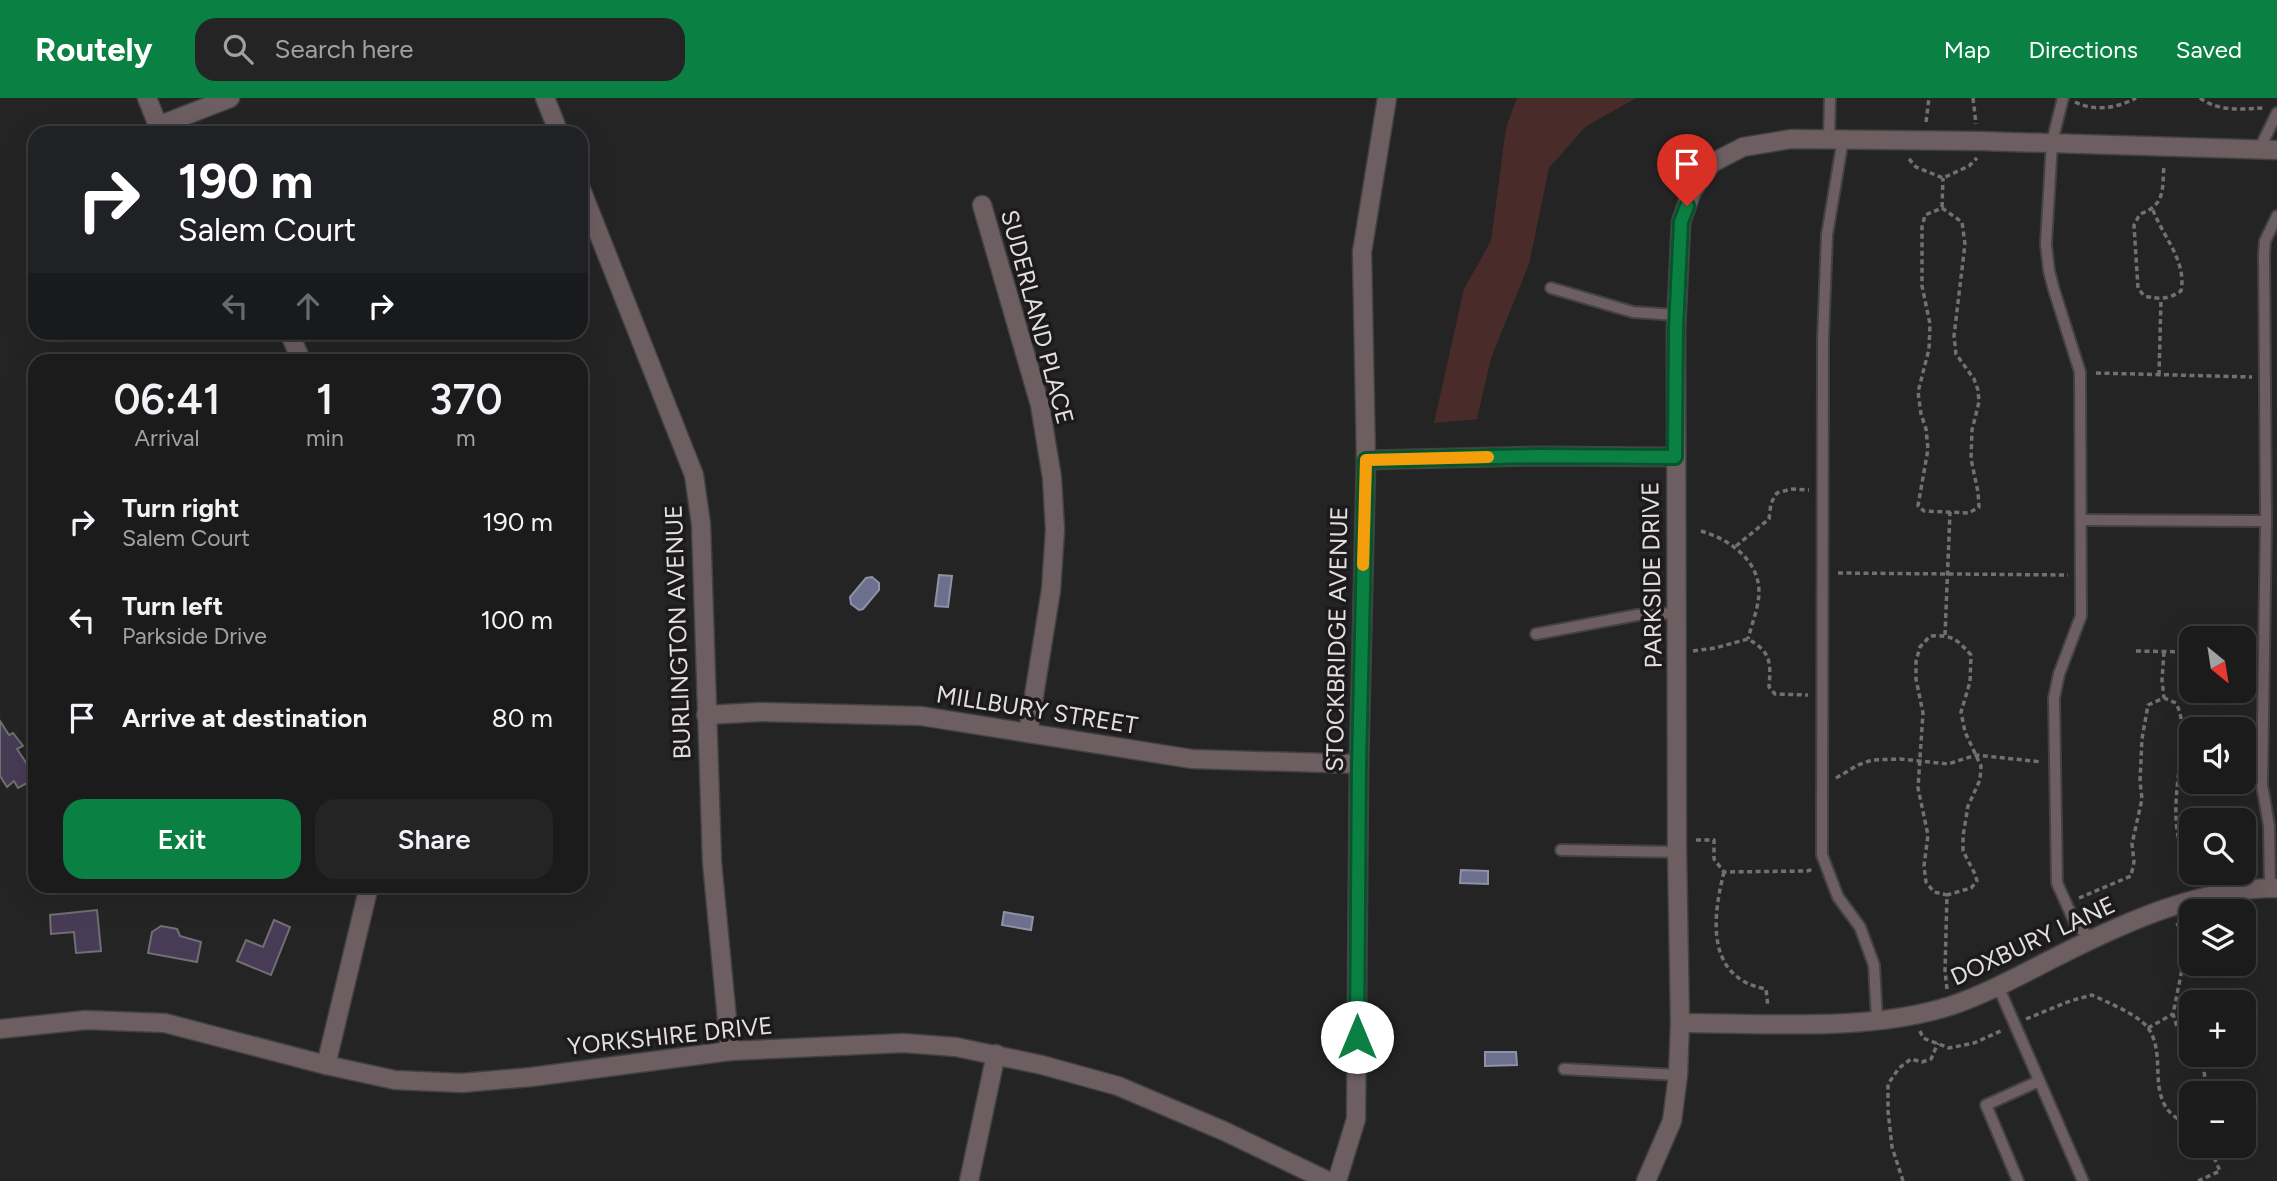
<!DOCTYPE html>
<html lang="en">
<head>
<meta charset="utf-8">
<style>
  :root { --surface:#1c1b1c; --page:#252425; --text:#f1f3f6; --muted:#a0a1a3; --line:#3a393b; --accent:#0b8043 }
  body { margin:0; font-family:Figtree,sans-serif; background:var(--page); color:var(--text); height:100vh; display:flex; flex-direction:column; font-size:26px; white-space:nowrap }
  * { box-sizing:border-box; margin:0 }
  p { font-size:23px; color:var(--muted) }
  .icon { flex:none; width:38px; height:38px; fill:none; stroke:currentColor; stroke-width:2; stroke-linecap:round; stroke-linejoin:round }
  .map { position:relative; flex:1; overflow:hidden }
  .sheet { position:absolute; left:28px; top:256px; width:560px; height:539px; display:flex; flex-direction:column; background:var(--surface); border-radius:21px; box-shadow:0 7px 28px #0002,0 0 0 2px var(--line) }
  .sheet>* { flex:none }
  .top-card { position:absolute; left:28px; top:28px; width:560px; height:214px; border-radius:21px; box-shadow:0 7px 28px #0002,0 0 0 2px var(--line); background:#202124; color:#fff; overflow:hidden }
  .needle { width:46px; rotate:150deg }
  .controls { position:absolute; left:2179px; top:528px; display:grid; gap:14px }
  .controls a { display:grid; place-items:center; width:77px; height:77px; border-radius:14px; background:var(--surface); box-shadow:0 7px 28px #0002,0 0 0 2px var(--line); font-size:35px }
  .pin { position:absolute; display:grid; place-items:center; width:60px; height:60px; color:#fff; margin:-72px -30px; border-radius:50% 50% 50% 0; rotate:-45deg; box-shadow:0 0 7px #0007 }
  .pin .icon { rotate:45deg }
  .me { position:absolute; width:77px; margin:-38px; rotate:0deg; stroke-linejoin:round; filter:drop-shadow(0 0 5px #0008) }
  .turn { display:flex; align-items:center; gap:24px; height:147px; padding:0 35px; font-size:32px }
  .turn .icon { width:91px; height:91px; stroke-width:2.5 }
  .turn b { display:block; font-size:49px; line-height:60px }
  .lanes { display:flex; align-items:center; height:66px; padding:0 35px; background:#0003; justify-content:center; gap:35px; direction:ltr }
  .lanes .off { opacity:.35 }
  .eta { display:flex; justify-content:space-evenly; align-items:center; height:119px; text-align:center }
  .eta b { font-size:42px; font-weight:600; line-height:49px }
  .button { display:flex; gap:14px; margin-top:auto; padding:14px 35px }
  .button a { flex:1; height:80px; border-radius:21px; background:var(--accent); color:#fff; font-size:28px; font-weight:600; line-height:80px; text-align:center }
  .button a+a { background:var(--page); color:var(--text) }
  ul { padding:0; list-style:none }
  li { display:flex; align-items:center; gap:21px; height:98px; padding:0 35px }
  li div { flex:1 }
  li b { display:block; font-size:26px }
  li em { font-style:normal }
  header { display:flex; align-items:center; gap:42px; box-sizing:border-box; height:98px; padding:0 35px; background:var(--accent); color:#fff }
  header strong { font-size:33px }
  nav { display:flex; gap:38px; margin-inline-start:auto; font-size:24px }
  .search { width:490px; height:63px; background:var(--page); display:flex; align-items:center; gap:18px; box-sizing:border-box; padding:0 24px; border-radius:21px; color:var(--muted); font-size:26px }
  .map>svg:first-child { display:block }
  .green { fill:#492c29 }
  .water { fill:#6c6f8e; stroke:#8f91a7; stroke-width:2 }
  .building { fill:#483b56; stroke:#706f71; stroke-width:2 }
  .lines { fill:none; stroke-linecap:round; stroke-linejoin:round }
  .lane-casing { stroke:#434243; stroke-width:14 }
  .street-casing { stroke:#434243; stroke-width:21 }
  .path { stroke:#727172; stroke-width:3.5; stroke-dasharray:5 3.5; stroke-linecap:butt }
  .lane { stroke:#6d5e62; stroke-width:10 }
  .street { stroke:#6d5e62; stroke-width:18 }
  .route-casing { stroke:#07532c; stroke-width:18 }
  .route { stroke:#0b8043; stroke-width:12 }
  .slow { stroke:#f59e0b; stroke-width:12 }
  .labels { text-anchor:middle; stroke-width:7; stroke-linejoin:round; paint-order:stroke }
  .street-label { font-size:24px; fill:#e1dfe0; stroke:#1c1a1c }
</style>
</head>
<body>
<header>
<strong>Routely</strong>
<div class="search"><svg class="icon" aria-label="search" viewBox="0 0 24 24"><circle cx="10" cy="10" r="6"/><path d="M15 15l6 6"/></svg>Search here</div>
<nav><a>Map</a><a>Directions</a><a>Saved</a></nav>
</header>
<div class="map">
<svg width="2277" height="1083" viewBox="0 0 2277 1083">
  <rect width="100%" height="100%" fill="#252425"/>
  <path class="green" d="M 1517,0 L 1636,0 L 1585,29 L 1549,70 L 1529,166 L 1491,260 L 1477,321 L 1434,325 L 1464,191 L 1491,143 L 1506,30 Z"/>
  <g class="water">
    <path d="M 939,477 L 952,478 L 948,509 L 935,508 Z"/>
    <path d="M 872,479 L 879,485 L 879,492 L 863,511 L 859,512 L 851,506 L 850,499 L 866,480 Z"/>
    <path d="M 1461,772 L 1488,773 L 1488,786 L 1460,785 Z"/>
    <path d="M 1004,814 L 1033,819 L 1031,832 L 1002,827 Z"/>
    <path d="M 1485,954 L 1516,954 L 1517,967 L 1485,968 Z"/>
  </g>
  <g class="building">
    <path d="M 0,623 L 9,637 L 13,635 L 23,648 L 17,651 L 35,678 L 35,681 L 18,690 L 14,683 L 7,689 L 0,678 Z"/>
    <path d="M 97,812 L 101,853 L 76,855 L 74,834 L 51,836 L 50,817 Z"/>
    <path d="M 274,822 L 290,829 L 271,877 L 237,863 L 246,842 L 263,849 Z"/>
    <path d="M 161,828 L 177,831 L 180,838 L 201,844 L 197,864 L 148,855 L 152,834 Z"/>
  </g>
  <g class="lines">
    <defs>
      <g id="lane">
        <path d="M 2063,0 L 2052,44 L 2046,146 L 2049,173 L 2054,192 L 2080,274 L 2081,518 L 2059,576 L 2054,600 L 2057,785 L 2075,825 L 2091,841"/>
        <path d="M 1829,41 L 1830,0"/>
        <path d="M 1843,41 L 1827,137 L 1823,241 L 1822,757 L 1838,799 L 1860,829 L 1874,867 L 1877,921"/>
        <path d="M 2259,52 L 2277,15"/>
        <path d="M 1551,190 L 1633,214 L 1676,217"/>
        <path d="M 2081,422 L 2266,423"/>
        <path d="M 1536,536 L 1637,517 L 1676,515"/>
        <path d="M 1561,752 L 1677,754"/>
        <path d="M 2270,790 L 2269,728 L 2262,687 L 2266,423 L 2264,156 L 2265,143 L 2277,118"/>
        <path d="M 1998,888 L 2083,1083"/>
        <path d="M 1564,971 L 1678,977"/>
        <path d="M 2018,1083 L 1986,1007 L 2039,983"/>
      </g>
      <g id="street">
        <path d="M 147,0 L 161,35"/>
        <path d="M 545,0 L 559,35"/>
        <path d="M 158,28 L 230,0"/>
        <path d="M 581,91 L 694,377 L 701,426 L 712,764 L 730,953"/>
        <path d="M 982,107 L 1040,307 L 1052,380 L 1055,432 L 1051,492 L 1028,635"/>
        <path d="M 289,234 L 301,262"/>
        <path d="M 1366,362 L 1540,358 L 1675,359"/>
        <path d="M 706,617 L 760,614 L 921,618 L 1192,661 L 1359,666"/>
        <path d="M 1680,925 C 1766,925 1868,934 1950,908 C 1989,895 2024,875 2060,857 C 2127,823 2201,790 2277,790"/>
        <path d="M 0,931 L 86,922 L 165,925 L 326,967 L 395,982 L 462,985 L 531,979 L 730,953 L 903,945 L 956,949 L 1042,967 L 1118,988 L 1224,1033 L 1328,1083"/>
        <path d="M 326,967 L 369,788"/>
        <path d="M 969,1083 L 996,956"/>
        <path d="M 1337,1083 L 1356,1021 L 1359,666 L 1366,362 L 1362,154 L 1387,0"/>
        <path d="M 1646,1083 L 1672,1023 L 1678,977 L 1680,925 L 1677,754 L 1676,230 L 1681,124 L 1692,93 L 1712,65 L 1743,49 L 1791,41 L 1980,43 L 2277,52"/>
      </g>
    </defs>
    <use href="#lane" class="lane-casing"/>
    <use href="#street" class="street-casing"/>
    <g class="path">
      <path d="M 1973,0 L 1976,26"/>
      <path d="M 2200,0 C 2219,14 2242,11 2264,10"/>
      <path d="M 2075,4 C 2095,14 2117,10 2136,0"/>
      <path d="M 1926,24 L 1929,0"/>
      <path d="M 1909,61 L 1916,69 L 1943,80 L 1969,68 L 1977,60"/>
      <path d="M 1942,109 L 1943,80"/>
      <path d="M 1942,110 L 1962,124 L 1965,146 L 1954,238 L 1956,256 L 1974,281 L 1978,292 L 1979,304 L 1972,332 L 1971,361 L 1978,394 L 1979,409 L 1969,415 L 1924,413 L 1918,408 L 1928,351 L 1926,331 L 1921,316 L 1918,294 L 1929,251 L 1930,226 L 1922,188 L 1922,129 L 1925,117 Z"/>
      <path d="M 2153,112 C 2163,139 2187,163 2181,193 C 2167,202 2159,201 2144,198 L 2138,190 L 2134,127 L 2140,116 C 2166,107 2162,91 2164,67"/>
      <path d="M 2096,275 L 2252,279"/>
      <path d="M 2159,277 L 2161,202"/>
      <path d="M 1701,433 C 1732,442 1765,466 1758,504 C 1756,516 1751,529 1748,541"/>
      <path d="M 1736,448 L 1769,421 L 1771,405 L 1777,395 L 1791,391 L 1809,392"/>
      <path d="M 1838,475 L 2068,477"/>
      <path d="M 1945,537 L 1950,414"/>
      <path d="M 1693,553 L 1715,550 L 1748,541 C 1771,554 1771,564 1769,589 L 1775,596 L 1808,597"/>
      <path d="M 2136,553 L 2191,554"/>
      <path d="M 2164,554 L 2162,582 L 2164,600"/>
      <path d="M 1836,680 L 1858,667 L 1872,662 L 1900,661 L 1948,666 L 1976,657 L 2042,664"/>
      <path d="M 1696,742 L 1714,742 L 1714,761 L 1724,774 L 1807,773 L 1813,771"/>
      <path d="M 1724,774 C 1712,821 1706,880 1766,891 L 1768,909"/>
      <path d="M 2194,775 L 2199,783"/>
      <path d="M 2079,800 L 2131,778 L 2134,764 L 2132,746 L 2142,701 L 2140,683 L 2142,641 L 2148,607 L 2164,600 L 2176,605 C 2184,621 2182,636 2181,654 C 2177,694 2168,735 2191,771"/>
      <path d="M 2177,825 L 2187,847 L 2173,916 L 2177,929 L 2191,937"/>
      <path d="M 1947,891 L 1945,873 L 1947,797 L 1971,790 L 1977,783 L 1975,776 L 1963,753 L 1963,738 L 1968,708 L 1980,682 L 1981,668 L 1965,634 L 1961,614 L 1970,584 L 1971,557 C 1956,540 1952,537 1930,538 L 1920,549 L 1916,563 L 1916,581 L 1923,615 L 1918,690 L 1928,737 L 1924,768 L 1926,784 L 1934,794 L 1947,797"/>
      <path d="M 2026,921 L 2070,903 L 2092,897 C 2107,904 2139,917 2148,930 C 2165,954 2151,986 2166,1009 C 2169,1015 2177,1020 2182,1024 L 2191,1020"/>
      <path d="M 2148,930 L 2173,916"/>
      <path d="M 1920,933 L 1923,940 L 1949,950 L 1974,945 L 2003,932"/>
      <path d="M 2202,957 L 2205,981 L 2203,996"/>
      <path d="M 1903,1083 L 1892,1049 L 1888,1013 L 1888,986 L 1899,970 L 1911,961 L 1922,964 L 1931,961 L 1938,945"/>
      <path d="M 2198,1083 L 2220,1073 L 2209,1048"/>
    </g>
    <use href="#lane" class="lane"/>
    <use href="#street" class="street"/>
  </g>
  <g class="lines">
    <defs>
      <path id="route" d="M 1357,939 L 1359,666 L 1366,362 L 1540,358 L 1675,359 L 1676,230 L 1681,124 L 1687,108"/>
    </defs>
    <use href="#route" class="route-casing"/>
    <use href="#route" class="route"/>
    <path class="slow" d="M 1363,467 L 1366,362 L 1488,359"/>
  </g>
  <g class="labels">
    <g class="street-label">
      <text transform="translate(1037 219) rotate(75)" y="8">SUDERLAND PLACE</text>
      <text transform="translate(1652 477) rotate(-91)" y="8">PARKSIDE DRIVE</text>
      <text transform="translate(678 534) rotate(-92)" y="8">BURLINGTON AVENUE</text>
      <text transform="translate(1337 541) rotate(-89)" y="8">STOCKBRIDGE AVENUE</text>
      <text transform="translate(1037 612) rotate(9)" y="8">MILLBURY STREET</text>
      <text transform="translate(2033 843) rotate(-25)" y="8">DOXBURY LANE</text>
      <text transform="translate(670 938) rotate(-6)" y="8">YORKSHIRE DRIVE</text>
    </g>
  </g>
</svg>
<div class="controls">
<a><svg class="needle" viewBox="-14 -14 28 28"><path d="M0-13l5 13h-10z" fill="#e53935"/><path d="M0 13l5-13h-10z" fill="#a0a1a3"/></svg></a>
<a><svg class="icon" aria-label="sound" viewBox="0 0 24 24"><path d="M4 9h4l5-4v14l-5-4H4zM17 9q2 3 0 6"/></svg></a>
<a><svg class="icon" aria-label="search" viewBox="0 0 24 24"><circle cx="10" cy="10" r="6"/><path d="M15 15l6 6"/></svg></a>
<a><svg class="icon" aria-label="layers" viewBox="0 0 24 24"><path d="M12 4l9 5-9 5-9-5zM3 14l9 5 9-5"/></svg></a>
<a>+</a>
<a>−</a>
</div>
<div class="pin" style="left:1687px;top:108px;background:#d93025"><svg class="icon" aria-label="arrive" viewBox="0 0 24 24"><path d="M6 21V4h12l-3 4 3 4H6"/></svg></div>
<svg class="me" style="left:1357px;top:939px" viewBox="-20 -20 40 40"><circle r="19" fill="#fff"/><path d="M0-13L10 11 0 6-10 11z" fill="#0b8043"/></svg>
<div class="top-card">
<div class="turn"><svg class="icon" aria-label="right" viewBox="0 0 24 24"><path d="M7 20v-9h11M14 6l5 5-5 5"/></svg><div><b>190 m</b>Salem Court</div></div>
<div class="lanes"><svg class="icon off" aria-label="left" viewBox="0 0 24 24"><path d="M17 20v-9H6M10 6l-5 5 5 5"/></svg><svg class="icon off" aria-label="ahead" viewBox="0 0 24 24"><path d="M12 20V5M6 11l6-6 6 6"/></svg><svg class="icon" aria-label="right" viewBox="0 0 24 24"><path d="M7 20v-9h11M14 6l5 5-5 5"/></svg></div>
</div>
<section class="sheet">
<div class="eta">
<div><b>06:41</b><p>Arrival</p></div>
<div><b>1</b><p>min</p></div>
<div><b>370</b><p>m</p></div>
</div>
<ul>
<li><svg class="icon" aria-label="right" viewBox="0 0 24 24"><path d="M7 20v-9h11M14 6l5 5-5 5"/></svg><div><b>Turn right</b><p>Salem Court</p></div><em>190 m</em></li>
<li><svg class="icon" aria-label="left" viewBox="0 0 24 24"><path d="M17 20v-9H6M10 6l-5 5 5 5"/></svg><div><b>Turn left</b><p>Parkside Drive</p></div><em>100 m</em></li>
<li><svg class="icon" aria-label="arrive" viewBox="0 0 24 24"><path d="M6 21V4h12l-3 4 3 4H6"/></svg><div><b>Arrive at destination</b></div><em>80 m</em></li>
</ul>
<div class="button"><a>Exit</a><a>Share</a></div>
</section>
</div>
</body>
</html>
